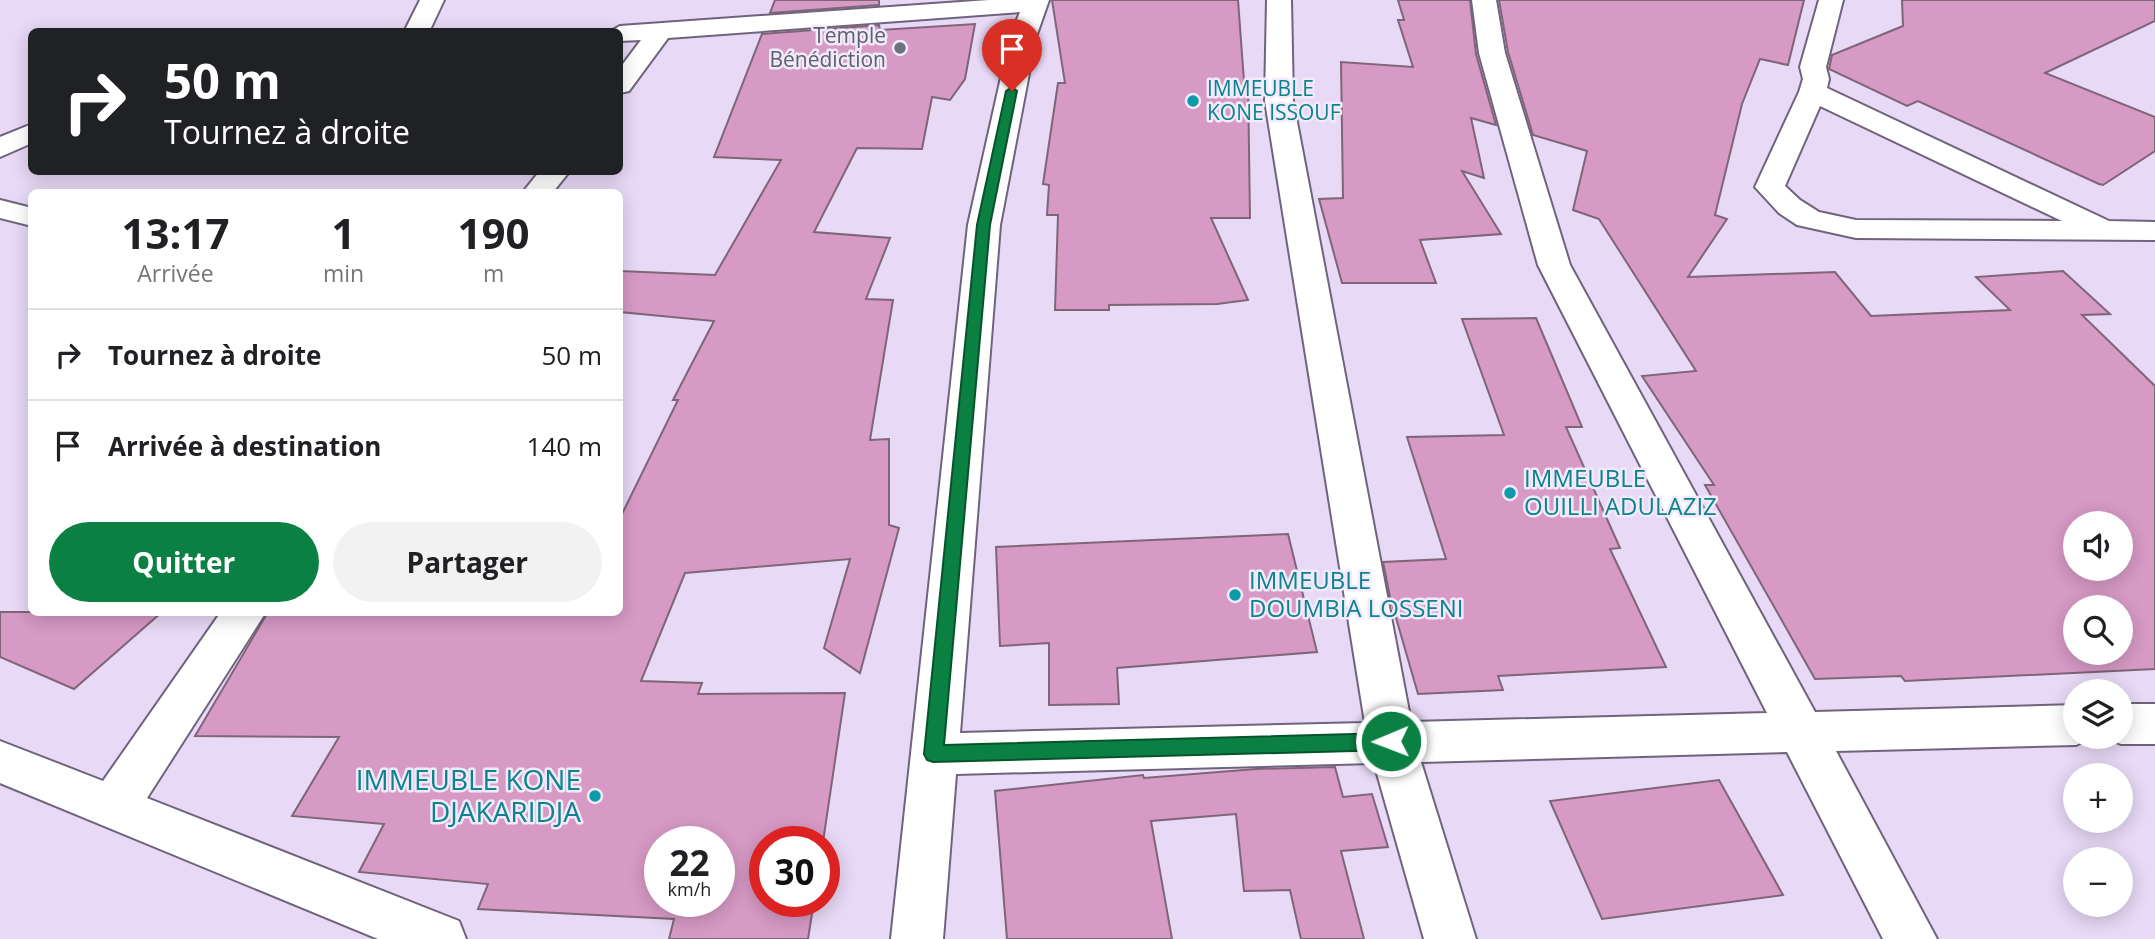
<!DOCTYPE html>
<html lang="fr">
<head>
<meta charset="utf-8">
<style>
  :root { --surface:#fff; --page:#f2f2f2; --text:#202124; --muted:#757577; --line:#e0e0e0; --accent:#0b8043 }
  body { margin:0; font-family:"Open Sans",sans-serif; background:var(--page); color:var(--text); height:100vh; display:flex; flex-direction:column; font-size:26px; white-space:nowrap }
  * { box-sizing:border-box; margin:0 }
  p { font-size:23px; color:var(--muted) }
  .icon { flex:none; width:38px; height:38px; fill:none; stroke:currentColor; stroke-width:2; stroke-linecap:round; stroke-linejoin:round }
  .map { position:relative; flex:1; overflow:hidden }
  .details { position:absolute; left:28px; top:189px; width:595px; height:427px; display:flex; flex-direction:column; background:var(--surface); border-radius:10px; box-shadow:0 4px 18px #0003 }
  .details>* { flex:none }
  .hud { position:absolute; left:28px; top:28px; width:595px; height:147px; border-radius:10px; box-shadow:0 4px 18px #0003; background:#202124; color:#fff; overflow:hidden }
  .tools { position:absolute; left:2063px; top:511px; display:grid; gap:14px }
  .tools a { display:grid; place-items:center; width:70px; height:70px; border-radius:50%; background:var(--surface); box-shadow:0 4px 18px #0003; font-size:35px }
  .speed { position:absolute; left:644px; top:826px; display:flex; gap:14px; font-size:35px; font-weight:700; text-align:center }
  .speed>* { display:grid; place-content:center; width:91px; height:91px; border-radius:50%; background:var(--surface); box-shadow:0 4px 18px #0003; line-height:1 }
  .speed small { font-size:18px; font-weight:400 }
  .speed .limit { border:10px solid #d22; background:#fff; color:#111 }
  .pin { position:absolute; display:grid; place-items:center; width:60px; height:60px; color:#fff; margin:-72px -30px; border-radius:50% 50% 50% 0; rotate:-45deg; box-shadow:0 0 7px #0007 }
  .pin .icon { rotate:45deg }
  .me { position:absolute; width:77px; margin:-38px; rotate:269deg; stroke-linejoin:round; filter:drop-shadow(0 0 5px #0008) }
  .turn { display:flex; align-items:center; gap:24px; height:147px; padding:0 21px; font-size:32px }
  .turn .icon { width:91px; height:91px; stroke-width:2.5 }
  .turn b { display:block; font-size:49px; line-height:60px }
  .eta { display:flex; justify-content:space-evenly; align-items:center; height:119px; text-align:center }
  .eta b { font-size:42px; font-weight:700; line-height:49px }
  .primary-button { display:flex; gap:14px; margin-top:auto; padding:14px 21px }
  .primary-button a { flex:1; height:80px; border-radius:42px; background:var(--accent); color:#fff; font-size:28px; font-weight:700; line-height:80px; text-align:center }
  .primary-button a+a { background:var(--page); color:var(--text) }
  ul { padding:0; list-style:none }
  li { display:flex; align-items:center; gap:21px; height:91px; padding:0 21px; border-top:2px solid var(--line) }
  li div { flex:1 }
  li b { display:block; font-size:26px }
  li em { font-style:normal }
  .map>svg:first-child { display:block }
  .building { fill:#d79ac5; stroke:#7e6577; stroke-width:2; fill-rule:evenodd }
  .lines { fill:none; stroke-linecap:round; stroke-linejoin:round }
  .minor-casing { stroke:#70637c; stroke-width:4 }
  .minor { fill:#fff; fill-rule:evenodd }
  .route { fill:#0b8043; stroke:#07532c; stroke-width:2 }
  .worship-dot { fill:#6b7280; stroke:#f2e9fb; stroke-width:2.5 }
  .culture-dot { fill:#0f9aa8; stroke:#f2e9fb; stroke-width:2.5 }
  .labels { text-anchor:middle; stroke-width:5; stroke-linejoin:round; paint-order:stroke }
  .far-worship-label { font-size:21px; fill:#5b616d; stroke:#f2e9fb; text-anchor:end }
  .far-culture-label { font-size:21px; fill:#0d838f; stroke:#f2e9fb; text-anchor:start }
  .culture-label { font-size:24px; fill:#0d838f; stroke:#f2e9fb; text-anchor:start }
  .near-culture-label { font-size:28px; fill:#0d838f; stroke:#f2e9fb; text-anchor:end }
</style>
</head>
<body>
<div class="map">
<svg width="2155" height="939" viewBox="0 0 2155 939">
  <rect width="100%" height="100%" fill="#e8d9f6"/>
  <g class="building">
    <path d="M 775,0 L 879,0 L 879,5 L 770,13 Z"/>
    <path d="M 1052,0 L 1238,0 L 1244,81 L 1248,81 L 1250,218 L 1211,218 L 1248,300 L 1217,304 L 1109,305 L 1109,310 L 1055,310 L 1058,215 L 1047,215 L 1049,185 L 1043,184 L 1058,83 L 1065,83 Z"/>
    <path d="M 1398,0 L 1470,0 L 1476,54 L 1496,125 L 1471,118 L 1484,178 L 1462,171 L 1501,234 L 1420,240 L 1436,283 L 1342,283 L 1319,199 L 1343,198 L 1341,62 L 1413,67 L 1398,20 L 1404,20 Z"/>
    <path d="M 1499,0 L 1804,0 L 1788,65 L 1760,59 L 1742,104 L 1715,215 L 1727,219 L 1688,277 L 1835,272 L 1871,316 L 2010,310 L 1976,277 L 2063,271 L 2110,314 L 2082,315 L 2155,386 L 2155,669 L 1905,681 L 1901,676 L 1815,679 L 1705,485 L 1714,485 L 1642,376 L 1696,371 L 1599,219 L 1573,210 L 1587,151 L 1533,135 L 1508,52 ZM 2076,523 L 2121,523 L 2121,569 L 2076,569 ZM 2076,607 L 2121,607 L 2121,653 L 2076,653 Z"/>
    <path d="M 1902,0 L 2155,0 L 2155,21 L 2045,73 L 2155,117 L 2155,151 L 2103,185 L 2099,184 L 1918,101 L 1907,106 L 1829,69 L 1832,55 L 1903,26 Z"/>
    <path d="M 975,24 L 965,79 L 950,100 L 932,97 L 922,149 L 857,148 L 814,232 L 890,238 L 866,299 L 893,300 L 870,440 L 889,439 L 889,525 L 899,528 L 860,673 L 824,648 L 850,559 L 685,573 L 641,681 L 702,683 L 698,694 L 845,693 L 823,842 L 765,842 L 765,901 L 814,901 L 808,939 L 669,939 L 674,919 L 478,909 L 488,884 L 359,872 L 384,824 L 292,816 L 339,737 L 195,736 L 268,612 L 620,612 L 620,518 L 678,400 L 673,400 L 714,321 L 620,312 L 620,271 L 715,275 L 781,160 L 714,157 L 762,34 L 879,25 L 880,30 ZM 660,842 L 719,842 L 719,901 L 660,901 Z"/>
    <path d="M 1536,318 L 1582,427 L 1566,427 L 1620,548 L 1610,549 L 1666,667 L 1498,676 L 1503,690 L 1418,694 L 1390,597 L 1383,562 L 1446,559 L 1407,437 L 1504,435 L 1462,319 Z"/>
    <path d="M 1288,534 L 1317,652 L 1117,668 L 1119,704 L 1049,705 L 1049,643 L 1000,646 L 996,547 Z"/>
    <path d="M 0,612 L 162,612 L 74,689 L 0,657 Z"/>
    <path d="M 1335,767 L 1343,797 L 1372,794 L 1388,847 L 1341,851 L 1364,939 L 1301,939 L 1290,890 L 1244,891 L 1236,814 L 1151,821 L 1172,939 L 1007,939 L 995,791 L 1143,775 L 1144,778 L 1256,769 Z"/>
    <path d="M 1719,780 L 1783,895 L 1602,919 L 1550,801 Z"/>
  </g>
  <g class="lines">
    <defs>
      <g id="minor">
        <path d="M 420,0 L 444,0 L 429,32 L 404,32 Z"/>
        <path d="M 989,0 L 1049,0 L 1036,37 L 1000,225 L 960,733 L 1365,723 L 1265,101 L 1267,0 L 1291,0 L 1293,101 L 1411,722 L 1767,713 L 1538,265 L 1479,53 L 1472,0 L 1496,0 L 1505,53 L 1570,265 L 1815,712 L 2076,705 L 2076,737 L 2093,737 L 2076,745 L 1836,751 L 1937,939 L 1883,939 L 1787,752 L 1421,762 L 1476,939 L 1424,939 L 1374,763 L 956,774 L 943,939 L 891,939 L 968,225 L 1010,37 L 1020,12 L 668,38 L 629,91 L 620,93 L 620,68 L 641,40 L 620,41 L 620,32 L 609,32 L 620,26 Z"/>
        <path d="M 1819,0 L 1843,0 L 1826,67 L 1829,79 L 1827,88 L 2109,221 L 2155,222 L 2155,240 L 1856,238 L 1797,225 L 1779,213 L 1755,187 L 1799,92 L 1803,79 L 1800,67 ZM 1820,106 L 2062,221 L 1856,220 L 1819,212 L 1800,200 L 1785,186 Z"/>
        <path d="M 32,124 L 32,143 L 0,157 L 0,137 Z"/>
        <path d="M 539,172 L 569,172 L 553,192 L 523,192 Z"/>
        <path d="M 0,200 L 32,208 L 32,226 L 0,218 Z"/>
        <path d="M 221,612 L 266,612 L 147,798 L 459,921 L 466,939 L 378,939 L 0,783 L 0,741 L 103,781 Z"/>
        <path d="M 2121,704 L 2155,704 L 2155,744 L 2121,744 L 2105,738 L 2121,737 Z"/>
      </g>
    </defs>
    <use href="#minor" class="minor-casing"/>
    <use href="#minor" class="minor"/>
  </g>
  <path class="route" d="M 1012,87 L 1017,91 L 990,225 L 944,745 L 1391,733 L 1398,735 L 1400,741 L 1398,747 L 1391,750 L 933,762 L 927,760 L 924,754 L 977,225 L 1006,91 Z"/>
  <circle class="worship-dot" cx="900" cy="48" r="7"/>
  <g class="culture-dot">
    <circle cx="1193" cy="101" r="7"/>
    <circle cx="1510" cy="493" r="7"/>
    <circle cx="1235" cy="595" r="7"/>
    <circle cx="595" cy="796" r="7"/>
  </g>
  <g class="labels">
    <g class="far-worship-label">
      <text x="886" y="43">Temple<tspan x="886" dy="24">Bénédiction</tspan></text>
    </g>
    <g class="far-culture-label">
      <text x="1207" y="96">IMMEUBLE<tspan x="1207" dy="24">KONE ISSOUF</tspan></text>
    </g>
    <g class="culture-label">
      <text x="1524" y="487">IMMEUBLE<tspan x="1524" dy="28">OUILLI ADULAZIZ</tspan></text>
      <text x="1249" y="589">IMMEUBLE<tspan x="1249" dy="28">DOUMBIA LOSSENI</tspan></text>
    </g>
    <g class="near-culture-label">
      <text x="581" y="790">IMMEUBLE KONE<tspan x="581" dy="32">DJAKARIDJA</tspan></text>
    </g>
  </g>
</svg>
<div class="tools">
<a><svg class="icon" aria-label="sound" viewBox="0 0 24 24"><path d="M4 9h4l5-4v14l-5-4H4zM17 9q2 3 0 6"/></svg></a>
<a><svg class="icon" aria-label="search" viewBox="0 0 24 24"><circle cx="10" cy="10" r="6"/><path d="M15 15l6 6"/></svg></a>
<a><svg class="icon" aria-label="layers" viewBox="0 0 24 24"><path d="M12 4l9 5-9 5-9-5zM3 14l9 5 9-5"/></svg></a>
<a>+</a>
<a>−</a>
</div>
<div class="speed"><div>22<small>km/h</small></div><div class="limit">30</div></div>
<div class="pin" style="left:1012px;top:91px;background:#d93025"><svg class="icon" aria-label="arrive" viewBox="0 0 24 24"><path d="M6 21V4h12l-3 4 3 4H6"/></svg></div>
<svg class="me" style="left:1391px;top:741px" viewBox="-20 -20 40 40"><circle r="17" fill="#0b8043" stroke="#fff" stroke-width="3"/><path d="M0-11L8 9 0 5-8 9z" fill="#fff"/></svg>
<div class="hud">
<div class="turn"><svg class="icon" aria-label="right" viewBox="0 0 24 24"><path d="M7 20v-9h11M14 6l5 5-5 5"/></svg><div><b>50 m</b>Tournez à droite</div></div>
</div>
<section class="details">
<div class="eta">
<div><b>13:17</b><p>Arrivée</p></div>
<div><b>1</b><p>min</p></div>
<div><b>190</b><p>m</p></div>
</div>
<ul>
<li><svg class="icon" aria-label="right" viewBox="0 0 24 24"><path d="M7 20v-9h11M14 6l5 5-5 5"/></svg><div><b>Tournez à droite</b></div><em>50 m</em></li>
<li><svg class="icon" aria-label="arrive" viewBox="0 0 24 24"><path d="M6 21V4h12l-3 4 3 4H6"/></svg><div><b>Arrivée à destination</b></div><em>140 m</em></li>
</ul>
<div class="primary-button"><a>Quitter</a><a>Partager</a></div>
</section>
</div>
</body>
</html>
